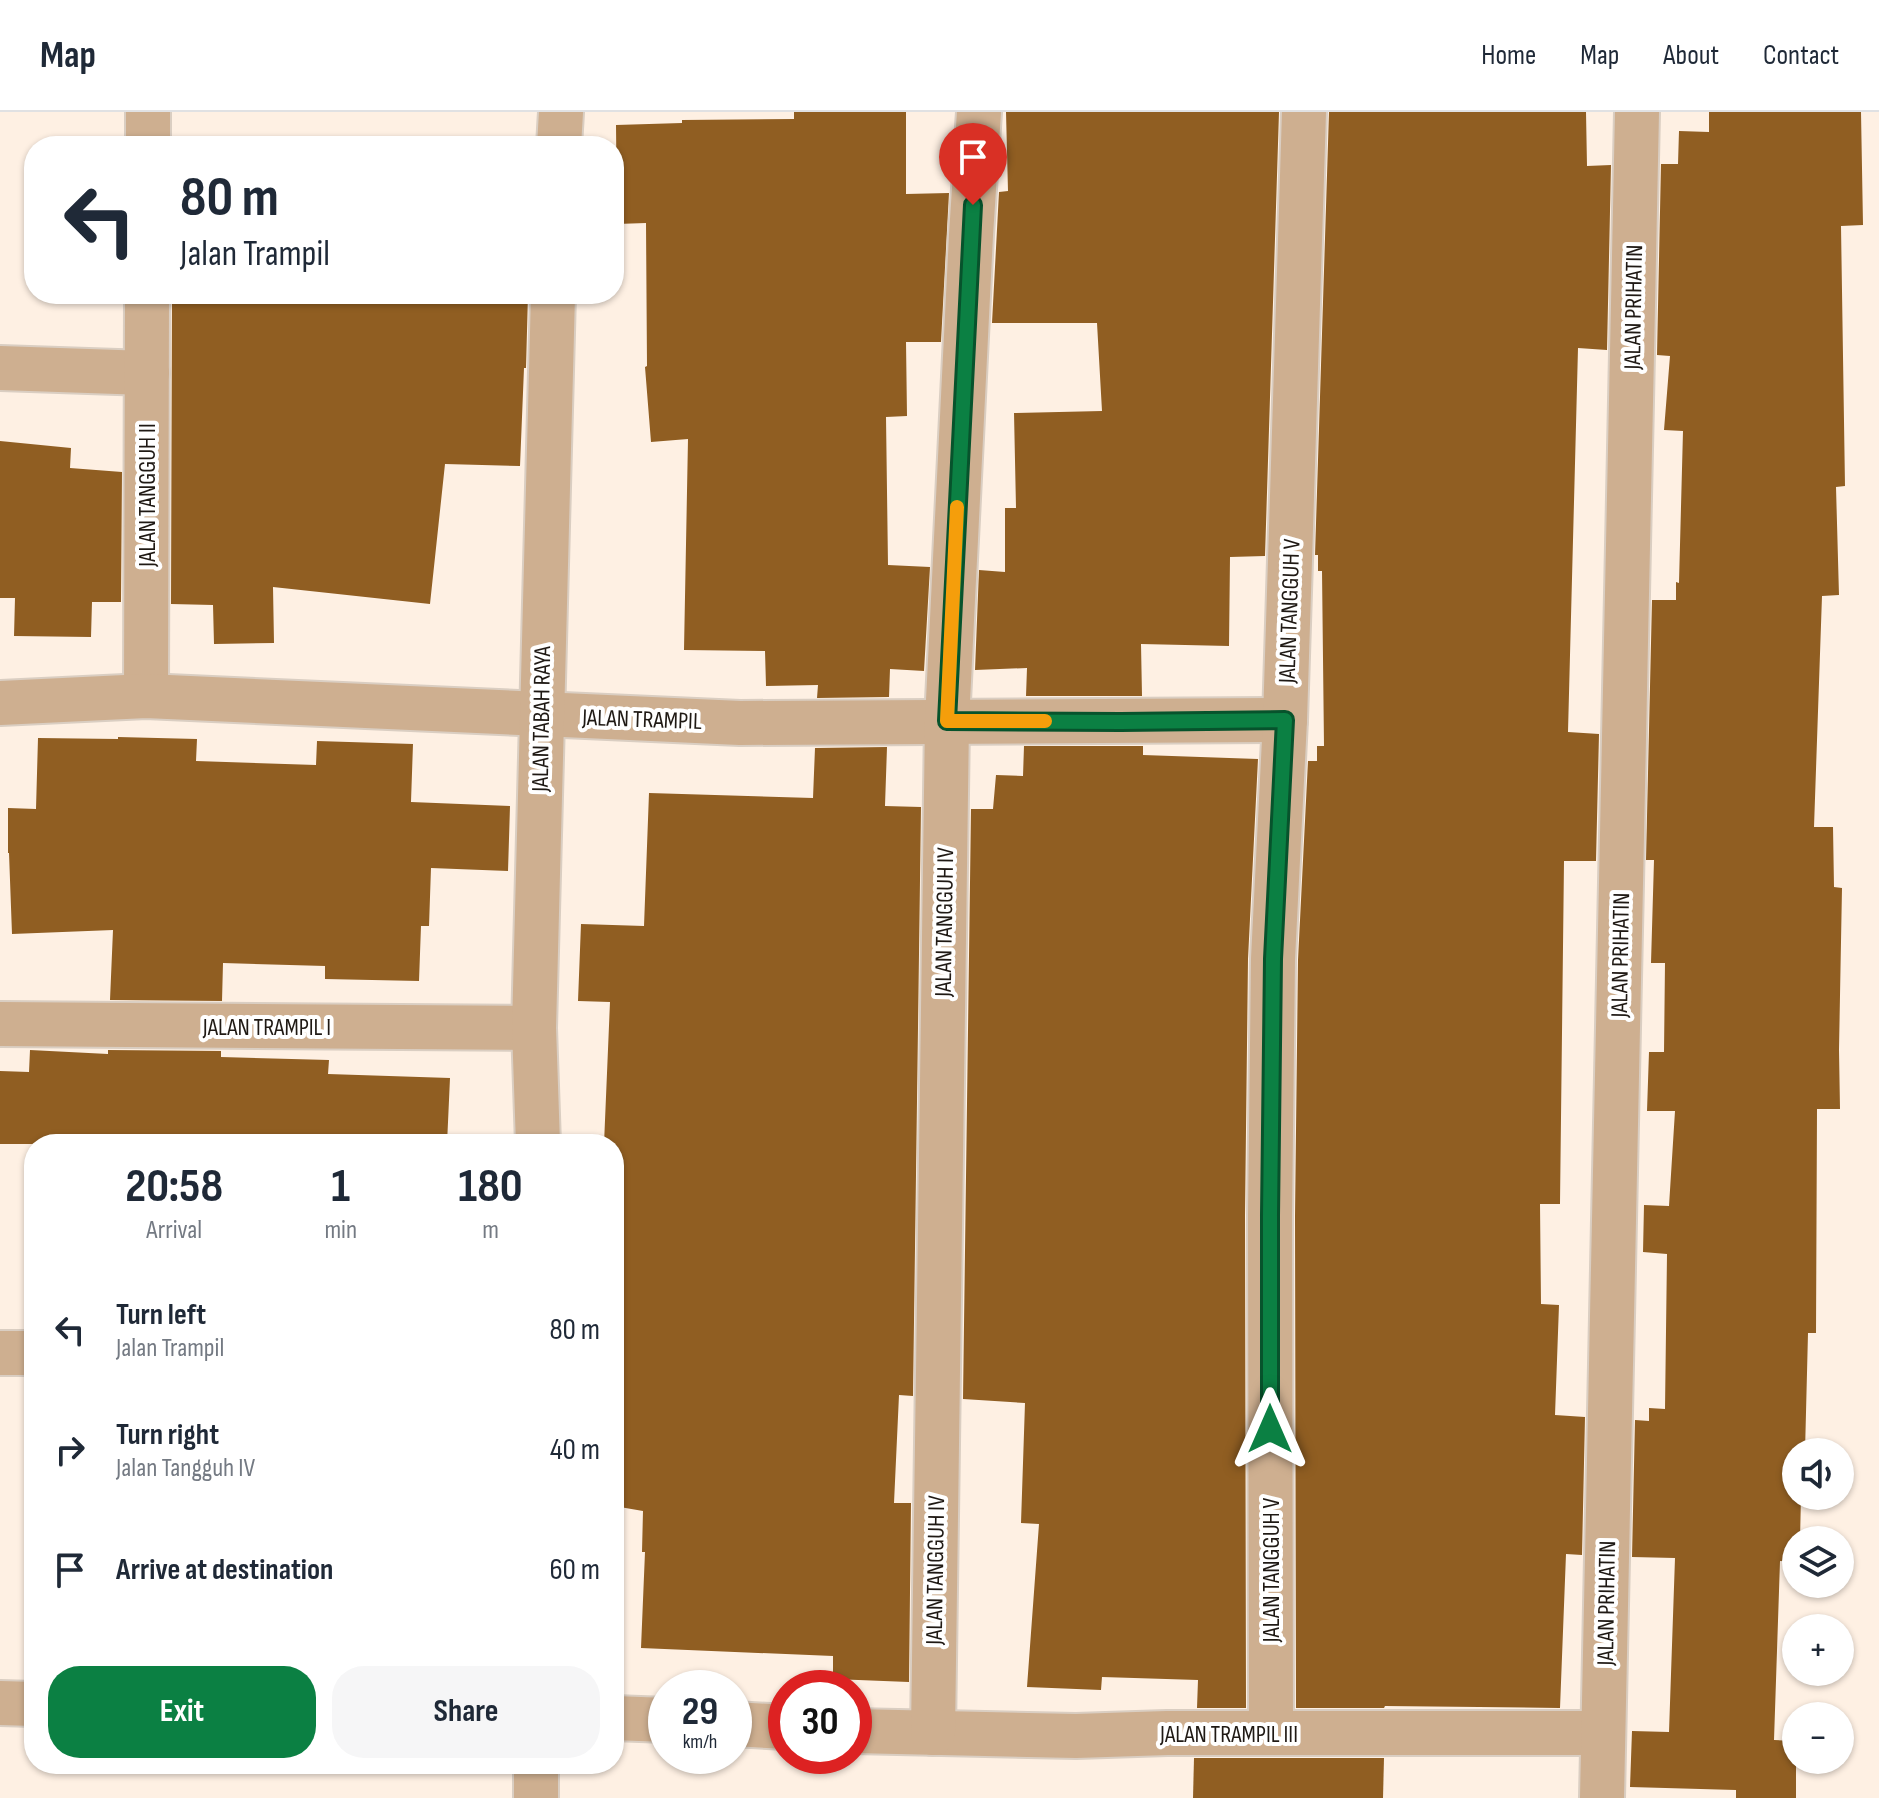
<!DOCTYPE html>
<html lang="en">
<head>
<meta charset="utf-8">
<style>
  :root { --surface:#fff; --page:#f6f6f7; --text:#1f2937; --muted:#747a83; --line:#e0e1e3; --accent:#0b8043 }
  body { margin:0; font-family:"Sofia Sans Condensed",sans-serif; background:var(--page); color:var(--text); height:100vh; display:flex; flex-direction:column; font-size:30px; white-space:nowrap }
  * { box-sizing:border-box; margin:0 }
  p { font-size:26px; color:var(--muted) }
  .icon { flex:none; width:44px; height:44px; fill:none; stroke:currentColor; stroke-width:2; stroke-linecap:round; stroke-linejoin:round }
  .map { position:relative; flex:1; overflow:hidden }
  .details { position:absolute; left:24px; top:1022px; width:600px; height:640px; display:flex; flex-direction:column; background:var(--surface); border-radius:32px; box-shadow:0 2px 6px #0004 }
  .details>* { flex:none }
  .banner { position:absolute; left:24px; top:24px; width:600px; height:168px; border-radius:32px; box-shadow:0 2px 6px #0004; background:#fff; color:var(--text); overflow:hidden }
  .fabs { position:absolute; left:1782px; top:1326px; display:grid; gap:16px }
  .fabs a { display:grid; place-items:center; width:72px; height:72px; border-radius:50%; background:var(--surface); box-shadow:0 2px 6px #0004; font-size:40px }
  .speed { position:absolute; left:648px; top:1558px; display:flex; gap:16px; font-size:40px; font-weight:700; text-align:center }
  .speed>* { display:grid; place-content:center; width:104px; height:104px; border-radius:50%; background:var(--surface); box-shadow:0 2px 6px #0004; line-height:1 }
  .speed small { font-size:20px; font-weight:400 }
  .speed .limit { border:12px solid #d22; background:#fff; color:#111 }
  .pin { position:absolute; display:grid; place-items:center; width:68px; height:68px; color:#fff; margin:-82px -34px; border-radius:50% 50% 50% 0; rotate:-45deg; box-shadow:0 0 8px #0007 }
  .pin .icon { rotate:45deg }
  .me { position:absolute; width:88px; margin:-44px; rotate:0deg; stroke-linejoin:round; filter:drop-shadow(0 0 6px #0008) }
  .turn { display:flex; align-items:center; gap:28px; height:168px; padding:0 24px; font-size:36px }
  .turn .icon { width:104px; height:104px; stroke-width:2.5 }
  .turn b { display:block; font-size:56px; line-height:68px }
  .eta { display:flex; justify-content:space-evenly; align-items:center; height:136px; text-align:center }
  .eta b { font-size:48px; font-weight:700; line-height:56px }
  .cta { display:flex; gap:16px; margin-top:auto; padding:16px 24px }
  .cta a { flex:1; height:92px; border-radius:32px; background:var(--accent); color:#fff; font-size:32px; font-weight:700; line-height:92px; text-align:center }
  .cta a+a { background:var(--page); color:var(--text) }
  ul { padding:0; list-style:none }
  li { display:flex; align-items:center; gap:24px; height:120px; padding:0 24px }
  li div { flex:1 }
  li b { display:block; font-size:30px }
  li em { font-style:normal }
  header { display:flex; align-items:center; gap:48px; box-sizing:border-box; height:112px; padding:0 40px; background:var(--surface); border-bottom:2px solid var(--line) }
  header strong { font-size:38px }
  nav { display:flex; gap:44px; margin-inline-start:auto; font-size:28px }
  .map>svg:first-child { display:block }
  .building { fill:#905e22 }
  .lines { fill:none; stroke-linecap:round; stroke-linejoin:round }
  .minor-casing { stroke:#dacec2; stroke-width:48 }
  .minor { stroke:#ceaf90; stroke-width:44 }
  .route-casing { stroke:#07532c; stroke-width:20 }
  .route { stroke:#0b8043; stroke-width:14 }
  .slow { stroke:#f59e0b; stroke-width:14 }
  .labels { text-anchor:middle; stroke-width:8; stroke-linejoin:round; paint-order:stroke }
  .street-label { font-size:24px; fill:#1f1914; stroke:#fff }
</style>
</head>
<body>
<header>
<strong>Map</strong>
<nav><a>Home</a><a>Map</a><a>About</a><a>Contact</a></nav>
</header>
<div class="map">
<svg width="1879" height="1686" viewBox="0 0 1879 1686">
  <rect width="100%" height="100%" fill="#fef0e3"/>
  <g class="building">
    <path d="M 794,0 L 906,0 L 906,82 L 949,81 L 941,230 L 906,230 L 907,304 L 886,305 L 888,453 L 930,455 L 924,559 L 890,557 L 889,585 L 817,586 L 818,573 L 766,574 L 765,539 L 684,538 L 688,327 L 651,330 L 645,255 L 647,254 L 646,111 L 617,112 L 616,13 L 682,11 L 682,8 L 794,7 Z"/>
    <path d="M 1006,0 L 1279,0 L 1265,444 L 1230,445 L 1229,534 L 1141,532 L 1142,584 L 1026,584 L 1027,556 L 975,558 L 979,458 L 1005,460 L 1005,396 L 1016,396 L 1014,301 L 1102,299 L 1097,211 L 992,211 L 999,80 L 1008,79 Z"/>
    <path d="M 1329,0 L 1586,0 L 1587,54 L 1611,53 L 1607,238 L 1578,236 L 1568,620 L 1599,622 L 1596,749 L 1564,749 L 1560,1092 L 1540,1092 L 1541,1192 L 1559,1193 L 1555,1303 L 1585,1305 L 1582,1443 L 1566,1442 L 1560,1596 L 1385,1594 L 1384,1596 L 1296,1596 L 1295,1104 L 1298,848 L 1308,649 L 1317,649 L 1317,634 L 1324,634 L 1322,459 L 1318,459 L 1318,443 L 1315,443 Z"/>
    <path d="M 1709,0 L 1861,0 L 1863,113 L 1841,114 L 1845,374 L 1836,375 L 1839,483 L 1822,484 L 1814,715 L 1833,715 L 1834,775 L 1842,776 L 1839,938 L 1840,997 L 1817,997 L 1816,1221 L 1808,1221 L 1805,1340 L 1796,1340 L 1796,1384 L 1801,1384 L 1800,1428 L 1796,1428 L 1796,1450 L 1780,1449 L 1774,1628 L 1796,1629 L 1796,1686 L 1736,1686 L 1736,1678 L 1630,1675 L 1632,1619 L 1669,1620 L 1675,1446 L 1632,1445 L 1635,1308 L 1649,1309 L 1649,1296 L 1665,1297 L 1667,1142 L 1643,1140 L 1644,1093 L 1669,1094 L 1675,999 L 1647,999 L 1649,940 L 1664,940 L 1665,851 L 1651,851 L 1654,748 L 1646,748 L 1652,488 L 1676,488 L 1676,470 L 1679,471 L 1683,319 L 1664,318 L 1670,244 L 1657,243 L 1661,52 L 1678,52 L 1679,19 L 1709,20 Z"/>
    <path d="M 172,182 L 528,182 L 526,256 L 524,256 L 520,354 L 445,352 L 430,492 L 273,475 L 274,531 L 214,532 L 213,493 L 171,492 Z"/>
    <path d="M 0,329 L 71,336 L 70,356 L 122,360 L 121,490 L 92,490 L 91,525 L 14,524 L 15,486 L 0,486 Z"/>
    <path d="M 118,625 L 197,627 L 196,649 L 316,653 L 317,629 L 413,632 L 411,690 L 510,694 L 508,759 L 431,756 L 429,814 L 421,814 L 419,869 L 325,867 L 325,854 L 223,851 L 222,889 L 110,888 L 113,818 L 12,822 L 9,741 L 8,741 L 8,696 L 36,697 L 38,626 L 118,627 Z"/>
    <path d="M 1024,634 L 1143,634 L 1143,643 L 1258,647 L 1248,847 L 1245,1104 L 1246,1596 L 1197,1596 L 1198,1568 L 1102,1565 L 1101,1578 L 1027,1575 L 1039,1412 L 1021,1411 L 1025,1291 L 963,1287 L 971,697 L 993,697 L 996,663 L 1023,664 Z"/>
    <path d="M 887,635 L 885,694 L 921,695 L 913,1284 L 899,1283 L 894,1391 L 911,1391 L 909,1570 L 833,1567 L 833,1544 L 641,1536 L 645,1440 L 642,1440 L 643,1399 L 614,1394 L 614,1032 L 604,1032 L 610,890 L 578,889 L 581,812 L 644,814 L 649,681 L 813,686 L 815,636 Z"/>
    <path d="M 30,938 L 108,942 L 108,938 L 221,939 L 221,945 L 329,948 L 328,962 L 450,966 L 447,1032 L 0,1032 L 0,959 L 29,960 Z"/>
    <path d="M 1194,1646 L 1384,1646 L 1383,1686 L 1193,1686 Z"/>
  </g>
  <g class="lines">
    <defs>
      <g id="minor">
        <path d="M 148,34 L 148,0"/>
        <path d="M 559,34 L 561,0"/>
        <path d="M 0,256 L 147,261"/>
        <path d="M 146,584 L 147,182"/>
        <path d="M 0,591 L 146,584 L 740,611 L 1285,608"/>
        <path d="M 0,912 L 534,916"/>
        <path d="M 538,1032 L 534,916 L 553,182"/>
        <path d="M 0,1241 L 34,1241"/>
        <path d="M 0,1591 L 34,1592"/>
        <path d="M 614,1606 L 666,1608"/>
        <path d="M 734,1612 L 786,1615"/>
        <path d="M 854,1619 L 1076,1624 L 1167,1621 L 1603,1621"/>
        <path d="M 933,1621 L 947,609 L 971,123 L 979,0"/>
        <path d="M 1271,1621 L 1270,1104 L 1273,847 L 1285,608 L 1304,0"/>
        <path d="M 536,1686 L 536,1652"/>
        <path d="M 1602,1686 L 1637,0"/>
      </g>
    </defs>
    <use href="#minor" class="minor-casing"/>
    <use href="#minor" class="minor"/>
  </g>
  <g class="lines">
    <defs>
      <path id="route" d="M 973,93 L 947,609 L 1121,610 L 1285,608 L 1273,847 L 1270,1104 L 1270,1317"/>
    </defs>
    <use href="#route" class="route-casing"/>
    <use href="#route" class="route"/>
    <path class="slow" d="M 957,395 L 947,609 L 1045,609"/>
  </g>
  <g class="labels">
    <g class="street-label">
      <text transform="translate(1633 195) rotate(-89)" y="8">JALAN PRIHATIN</text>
      <text transform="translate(147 383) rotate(-90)" y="8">JALAN TANGGUH II</text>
      <text transform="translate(1289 499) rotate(-88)" y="8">JALAN TANGGUH V</text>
      <text transform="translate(541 607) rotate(-89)" y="8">JALAN TABAH RAYA</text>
      <text transform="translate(642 607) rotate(2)" y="8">JALAN TRAMPIL</text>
      <text transform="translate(944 810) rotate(-89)" y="8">JALAN TANGGUH IV</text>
      <text transform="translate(1620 843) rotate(-89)" y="8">JALAN PRIHATIN</text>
      <text x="267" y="923">JALAN TRAMPIL I</text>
      <text transform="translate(935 1458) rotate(-89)" y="8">JALAN TANGGUH IV</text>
      <text transform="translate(1271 1458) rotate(-90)" y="8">JALAN TANGGUH V</text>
      <text transform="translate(1606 1491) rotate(-89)" y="8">JALAN PRIHATIN</text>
      <text x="1229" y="1630">JALAN TRAMPIL III</text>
    </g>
  </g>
</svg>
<div class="fabs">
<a><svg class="icon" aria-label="sound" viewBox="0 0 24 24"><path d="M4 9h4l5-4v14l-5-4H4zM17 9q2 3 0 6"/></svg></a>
<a><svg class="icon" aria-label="layers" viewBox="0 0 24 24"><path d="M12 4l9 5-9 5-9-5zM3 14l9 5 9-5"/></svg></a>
<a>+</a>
<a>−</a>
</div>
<div class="speed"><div>29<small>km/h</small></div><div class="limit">30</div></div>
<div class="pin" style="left:973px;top:93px;background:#d93025"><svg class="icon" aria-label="arrive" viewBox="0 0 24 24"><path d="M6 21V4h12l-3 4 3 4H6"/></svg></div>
<svg class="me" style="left:1270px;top:1317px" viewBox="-20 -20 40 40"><path d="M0-17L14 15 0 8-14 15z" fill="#0b8043" stroke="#fff" stroke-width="4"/></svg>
<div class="banner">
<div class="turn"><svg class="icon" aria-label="left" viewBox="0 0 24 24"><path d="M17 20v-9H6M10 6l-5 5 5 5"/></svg><div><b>80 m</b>Jalan Trampil</div></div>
</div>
<section class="details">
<div class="eta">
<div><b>20:58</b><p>Arrival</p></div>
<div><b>1</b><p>min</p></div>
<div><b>180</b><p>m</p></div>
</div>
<ul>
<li><svg class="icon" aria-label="left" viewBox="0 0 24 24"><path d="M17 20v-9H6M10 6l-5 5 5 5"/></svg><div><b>Turn left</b><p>Jalan Trampil</p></div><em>80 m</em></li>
<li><svg class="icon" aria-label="right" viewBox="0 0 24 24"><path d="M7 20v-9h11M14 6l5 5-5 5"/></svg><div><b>Turn right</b><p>Jalan Tangguh IV</p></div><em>40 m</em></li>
<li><svg class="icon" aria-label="arrive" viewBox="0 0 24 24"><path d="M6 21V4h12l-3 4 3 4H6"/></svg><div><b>Arrive at destination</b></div><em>60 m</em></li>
</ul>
<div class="cta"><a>Exit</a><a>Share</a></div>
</section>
</div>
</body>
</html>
